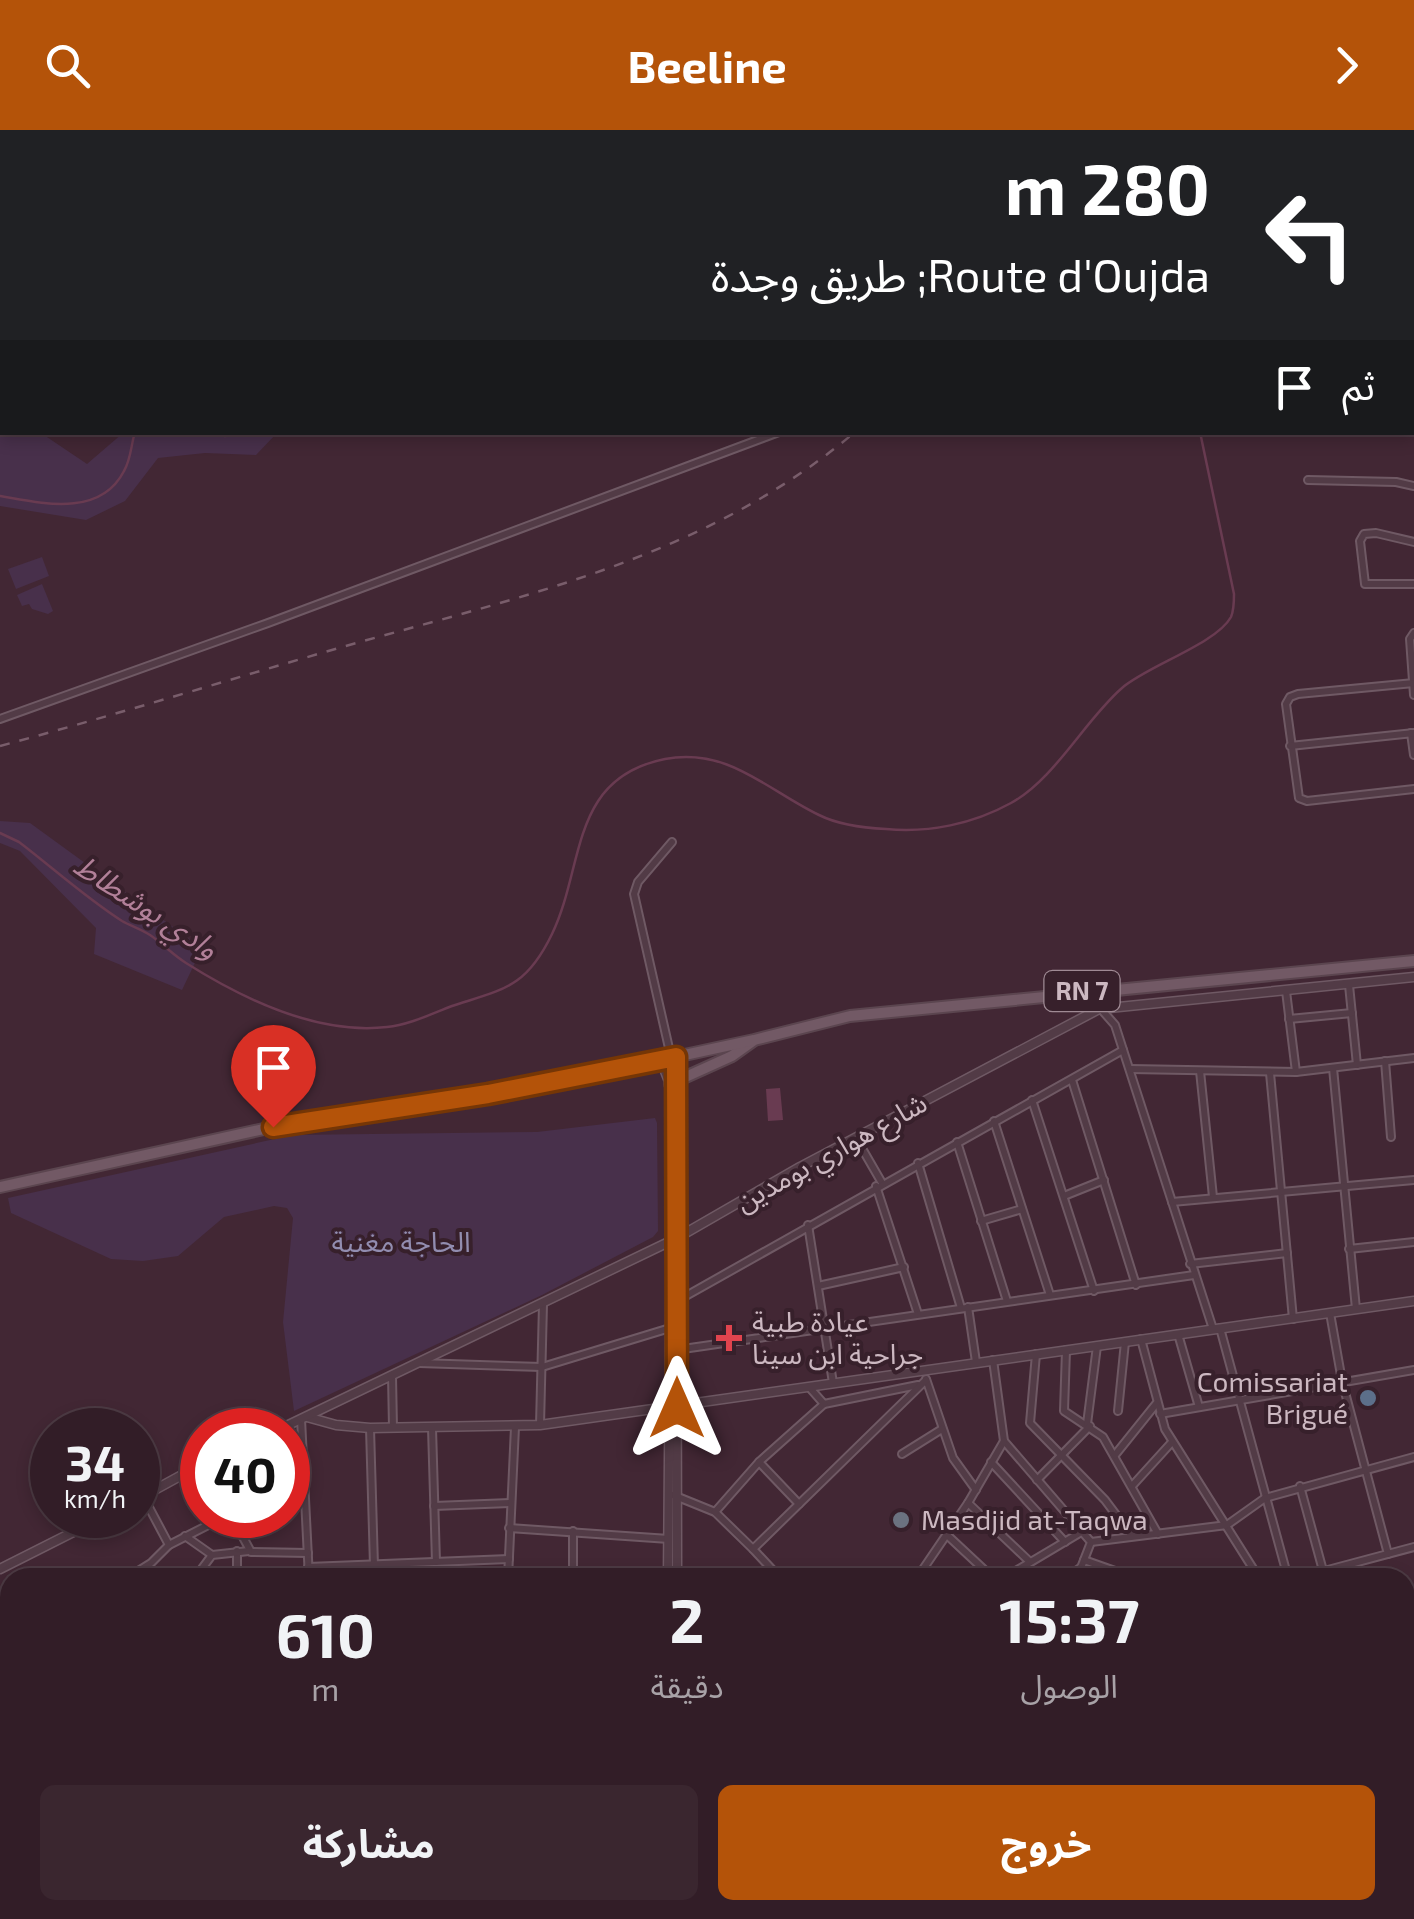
<!DOCTYPE html>
<html lang="ar">
<head>
<meta charset="utf-8">
<style>
  :root { --surface:#321d27; --page:#3a262f; --text:#f1f3f6; --muted:#a8a2a7; --line:#4d3b44; --accent:#b45309 }
  body { margin:0; font-family:"Exo 2","Noto Sans Arabic",sans-serif; background:var(--page); color:var(--text); direction:rtl; height:100vh; display:flex; flex-direction:column; font-size:38px; white-space:nowrap }
  * { box-sizing:border-box; margin:0 }
  p { font-size:32px; color:var(--muted) }
  .icon { flex:none; width:55px; height:55px; fill:none; stroke:currentColor; stroke-width:2; stroke-linecap:round; stroke-linejoin:round }
  .map { position:relative; flex:1; overflow:hidden; direction:ltr }
  .side { position:absolute; left:0px; top:1438px; width:1415px; height:352px; display:flex; flex-direction:column; background:var(--surface); border-radius:30px 30px 0 0; box-shadow:0 5px 15px #0003,0 0 0 2px var(--line); direction:rtl }
  .side>* { flex:none }
  .top-card { position:absolute; left:0px; top:0px; width:1415px; height:305px; box-shadow:0 5px 15px #0003,0 0 0 2px var(--line); direction:rtl; background:#202124; color:#fff; overflow:hidden }
  .speed { position:absolute; left:30px; top:1278px; display:flex; gap:20px; font-size:50px; font-weight:700; text-align:center }
  .speed>* { display:grid; place-content:center; width:130px; height:130px; border-radius:50%; background:var(--surface); box-shadow:0 5px 15px #0003,0 0 0 2px var(--line); line-height:1 }
  .speed small { font-size:25px; font-weight:400 }
  .speed .limit { border:15px solid #d22; background:#fff; color:#111 }
  .pin { position:absolute; display:grid; place-items:center; width:85px; height:85px; color:#fff; margin:-102px -42px; border-radius:50% 50% 50% 0; rotate:-45deg; box-shadow:0 0 10px #0007 }
  .pin .icon { rotate:45deg }
  .me { position:absolute; width:110px; margin:-55px; rotate:0deg; stroke-linejoin:round; filter:drop-shadow(0 0 8px #0008) }
  .turn { display:flex; align-items:center; gap:35px; height:210px; padding:0 40px; font-size:45px }
  .turn .icon { width:130px; height:130px; stroke-width:2.5 }
  .turn b { display:block; font-size:70px; line-height:85px }
  .then { display:flex; align-items:center; height:95px; padding:0 40px; background:#0003; gap:20px; font-size:38px }
  .eta { display:flex; justify-content:space-evenly; align-items:center; height:170px; text-align:center }
  .eta b { font-size:60px; font-weight:700; line-height:70px }
  .primary-button { display:flex; gap:20px; margin-top:auto; padding:20px 40px }
  .primary-button a { flex:1; height:115px; border-radius:15px; background:var(--accent); color:#fff; font-size:40px; font-weight:700; line-height:115px; text-align:center }
  .primary-button a+a { background:var(--page); color:var(--text) }
  header { display:flex; justify-content:space-between; align-items:center; height:130px; padding:0 40px; background:var(--accent); color:#fff; font-size:45px; font-weight:700 }
  .map>svg:first-child { display:block }
  .green { fill:#48304b }
  .water { fill:#693b51 }
  .lines { fill:none; stroke-linecap:round; stroke-linejoin:round }
  .stream { stroke:#693b51; stroke-width:2.5 }
  .minor-casing { stroke:#6f5964; stroke-width:10 }
  .tertiary-casing { stroke:#6f5964; stroke-width:11 }
  .primary-casing { stroke:#5b454f; stroke-width:14 }
  .minor { stroke:#523b46; stroke-width:6 }
  .tertiary { stroke:#523b46; stroke-width:8 }
  .primary { stroke:#725965; stroke-width:10 }
  .rail { stroke:#795d6b; stroke-width:2.5; stroke-dasharray:10 10; stroke-linecap:butt }
  .route-casing { stroke:#753606; stroke-width:25 }
  .route { stroke:#b45309; stroke-width:18 }
  .health-dot { fill:#e0444e; stroke:#37202b; stroke-width:4 }
  .service-dot { fill:#5c6f8a; stroke:#37202b; stroke-width:4 }
  .worship-dot { fill:#6b7280; stroke:#37202b; stroke-width:4 }
  .labels { text-anchor:middle; stroke-width:8; stroke-linejoin:round; paint-order:stroke }
  .shield { fill:#37202b; stroke:#9f8a94; stroke-width:2.5 }
  .shield-label { font-size:25px; font-weight:bold; fill:#ccb8c1 }
  .street-label { font-size:28px; fill:#ccb8c1; stroke:#37202b }
  .park-label { font-size:28px; fill:#928db0; stroke:#37202b }
  .poi-label { font-size:28px; fill:#ccb8c1; stroke:#37202b; text-anchor:start }
  .water-label { font-size:30px; font-style:italic; fill:#b28099; stroke:#37202b }
</style>
</head>
<body>
<header><svg class="icon" aria-label="forward" viewBox="0 0 24 24"><path d="M9 5l7 7-7 7"/></svg>Beeline<svg class="icon" aria-label="search" viewBox="0 0 24 24"><circle cx="10" cy="10" r="6"/><path d="M15 15l6 6"/></svg></header>
<div class="map">
<svg width="1414" height="1789" viewBox="0 0 1414 1789">
  <rect width="100%" height="100%" fill="#422734"/>
  <g class="green">
    <path d="M 0,276 L 2,302 L 41,303 L 87,334 L 123,303 L 277,303 L 256,325 L 205,323 L 158,328 L 125,371 L 86,390 L 0,376 Z"/>
    <path d="M 42,427 L 49,446 L 16,459 L 8,439 Z"/>
    <path d="M 42,454 L 53,481 L 48,484 L 32,479 L 29,474 L 22,476 L 17,465 Z"/>
    <path d="M 0,691 L 30,693 L 202,818 L 182,860 L 94,824 L 96,798 L 20,721 L 0,713 Z"/>
    <path d="M 655,988 L 657,993 L 658,1101 L 653,1107 L 542,1165 L 294,1281 L 283,1192 L 293,1088 L 287,1078 L 274,1076 L 224,1087 L 178,1126 L 143,1131 L 111,1129 L 11,1083 L 8,1068 L 293,1005 L 537,1002 Z"/>
  </g>
  <path class="water" d="M 780,958 L 783,990 L 768,991 L 766,959 Z"/>
  <g class="lines">
    <g class="stream">
      <path d="M 719,2 L 720,0"/>
      <path d="M 1412,213 L 1414,212"/>
      <path d="M 210,302 L 225,306 L 249,302"/>
      <path d="M 0,366 C 41,373 100,388 124,341 C 131,329 131,315 135,302"/>
      <path d="M 0,703 L 19,712 C 53,738 86,768 122,791 C 131,796 141,799 150,805 C 162,813 173,825 186,833 C 243,869 318,905 387,897 C 409,895 431,884 452,876 C 504,859 526,858 552,804 C 585,736 569,648 665,629 C 728,617 767,660 819,685 C 839,695 864,698 886,699 C 929,703 973,694 1011,673 C 1054,650 1085,590 1122,558 C 1147,536 1216,514 1231,487 C 1234,480 1234,472 1234,464 L 1200,302"/>
    </g>
    <defs>
      <g id="minor">
        <path d="M 1117,2 L 1120,0"/>
        <path d="M 1308,350 L 1396,352 L 1414,356"/>
        <path d="M 1414,412 L 1376,403 L 1364,404 L 1360,411 L 1365,454 L 1414,454"/>
        <path d="M 1414,503 L 1410,509 L 1414,565"/>
        <path d="M 1414,553 L 1298,564 L 1290,567 L 1286,574 L 1299,668 L 1307,671 L 1414,659"/>
        <path d="M 0,589 L 268,493 L 779,302"/>
        <path d="M 1411,603 L 1414,625"/>
        <path d="M 1290,616 L 1414,603"/>
        <path d="M 1349,855 L 1357,935"/>
        <path d="M 1286,861 L 1296,942"/>
        <path d="M 1086,862 L 1115,895 L 1213,1199"/>
        <path d="M 1289,889 L 1352,883"/>
        <path d="M 671,927 L 634,764 L 638,752 L 672,712"/>
        <path d="M 1385,931 L 1391,1007"/>
        <path d="M 1333,938 L 1356,1179"/>
        <path d="M 1130,939 L 1296,942 L 1414,928"/>
        <path d="M 1200,941 L 1213,1067"/>
        <path d="M 1270,943 L 1293,1189"/>
        <path d="M 1072,950 L 1136,1155"/>
        <path d="M 1032,970 L 1094,1161"/>
        <path d="M 994,991 L 1050,1165"/>
        <path d="M 856,1008 L 882,1053"/>
        <path d="M 957,1012 L 1007,1171"/>
        <path d="M 918,1033 L 961,1178"/>
        <path d="M 876,1056 L 918,1184"/>
        <path d="M 1064,1066 L 1104,1050"/>
        <path d="M 1172,1072 L 1414,1050"/>
        <path d="M 981,1091 L 1022,1079"/>
        <path d="M 808,1095 L 833,1253"/>
        <path d="M 1349,1119 L 1414,1112"/>
        <path d="M 1190,1134 L 1287,1123"/>
        <path d="M 818,1156 L 904,1137"/>
        <path d="M 677,1171 L 1123,920"/>
        <path d="M 968,1177 L 976,1232"/>
        <path d="M 1330,1183 L 1342,1251 L 1388,1424"/>
        <path d="M 1220,1198 L 1288,1448"/>
        <path d="M 1178,1204 L 1199,1277"/>
        <path d="M 1141,1209 L 1165,1299 L 1259,1448"/>
        <path d="M 676,1220 L 1194,1145"/>
        <path d="M 1066,1220 L 1064,1281 L 1103,1307 L 1158,1404"/>
        <path d="M 1036,1224 L 1030,1293 L 1105,1370 L 1132,1406"/>
        <path d="M 993,1230 L 1004,1311 L 1091,1412 L 1077,1448"/>
        <path d="M 419,1233 L 542,1237 L 670,1198"/>
        <path d="M 392,1246 L 393,1298"/>
        <path d="M 926,1249 L 953,1328 L 976,1360"/>
        <path d="M 824,1274 L 918,1255"/>
        <path d="M 1118,1281 L 1125,1212"/>
        <path d="M 1160,1284 L 1414,1240"/>
        <path d="M 301,1289 L 309,1448"/>
        <path d="M 1087,1294 L 1097,1216"/>
        <path d="M 540,1295 L 543,1174"/>
        <path d="M 370,1298 L 374,1436"/>
        <path d="M 432,1298 L 436,1432"/>
        <path d="M 902,1324 L 942,1299"/>
        <path d="M 1115,1325 L 1156,1274"/>
        <path d="M 759,1332 L 799,1374"/>
        <path d="M 991,1332 L 1065,1412"/>
        <path d="M 1037,1350 L 1090,1296"/>
        <path d="M 1132,1356 L 1172,1312"/>
        <path d="M 1300,1356 L 1325,1448"/>
        <path d="M 673,1365 L 715,1382 L 753,1419"/>
        <path d="M 143,1366 L 169,1415"/>
        <path d="M 968,1373 L 1030,1432"/>
        <path d="M 434,1376 L 510,1373"/>
        <path d="M 715,1382 L 759,1332 L 824,1274 L 809,1257"/>
        <path d="M 231,1385 L 251,1422 L 308,1423"/>
        <path d="M 509,1398 L 669,1409"/>
        <path d="M 573,1401 L 573,1448"/>
        <path d="M 947,1405 L 993,1448"/>
        <path d="M 185,1406 L 212,1425"/>
        <path d="M 1091,1412 L 1227,1395 L 1265,1368 L 1414,1327"/>
        <path d="M 237,1421 L 237,1448"/>
        <path d="M 1084,1430 L 1135,1448"/>
        <path d="M 308,1437 L 509,1429"/>
        <path d="M 1324,1441 L 1414,1417"/>
        <path d="M 127,1448 L 151,1433 L 169,1415 L 228,1385"/>
        <path d="M 195,1448 L 212,1425 L 249,1421"/>
        <path d="M 508,1448 L 515,1297"/>
        <path d="M 780,1448 L 753,1419 L 926,1250"/>
        <path d="M 917,1448 L 968,1373 L 1004,1311"/>
        <path d="M 1004,1448 L 1083,1401"/>
        <path d="M 1066,1448 L 1080,1438"/>
        <path d="M 1405,1483 L 1414,1480"/>
        <path d="M 1405,1544 L 1414,1543"/>
        <path d="M 0,1545 L 10,1520"/>
        <path d="M 1405,1580 L 1414,1613"/>
        <path d="M 0,1656 L 10,1629"/>
        <path d="M 0,1657 L 10,1656"/>
        <path d="M 1405,1670 L 1414,1668"/>
        <path d="M 1405,1720 L 1407,1726 L 1414,1728"/>
        <path d="M 1405,1751 L 1414,1758"/>
        <path d="M 0,1763 L 10,1739"/>
        <path d="M 1405,1770 L 1414,1783"/>
        <path d="M 55,1780 L 78,1789"/>
        <path d="M 138,1780 L 140,1789"/>
        <path d="M 175,1780 L 179,1789"/>
        <path d="M 250,1780 L 255,1789"/>
        <path d="M 397,1780 L 402,1789"/>
        <path d="M 1243,1780 L 1250,1789"/>
        <path d="M 450,1789 L 465,1780"/>
        <path d="M 539,1789 L 549,1780"/>
        <path d="M 792,1789 L 795,1780"/>
        <path d="M 1096,1789 L 1108,1780"/>
        <path d="M 1177,1789 L 1189,1780"/>
        <path d="M 1256,1789 L 1267,1780"/>
        <path d="M 1323,1789 L 1330,1780"/>
      </g>
      <g id="tertiary">
        <path d="M 306,2 L 309,0"/>
        <path d="M 0,214 L 2,212"/>
        <path d="M 676,927 L 677,1448"/>
        <path d="M 661,931 L 670,954 L 672,977 L 668,1448"/>
        <path d="M 307,1287 L 336,1295 L 370,1298 L 540,1295 L 1414,1171"/>
        <path d="M 278,1300 L 677,1108 L 800,1037 L 1099,879 L 1414,847"/>
        <path d="M 138,1369 L 202,1334"/>
        <path d="M 0,1439 L 107,1385"/>
        <path d="M 0,1517 L 10,1520"/>
        <path d="M 597,1780 L 614,1789"/>
        <path d="M 667,1789 L 667,1780"/>
        <path d="M 676,1789 L 676,1780"/>
      </g>
      <g id="primary">
        <path d="M 670,954 L 732,926 L 753,911"/>
        <path d="M 0,1057 L 273,997 L 550,954 L 754,910 L 850,886 L 1414,831"/>
      </g>
    </defs>
    <use href="#minor" class="minor-casing"/>
    <use href="#tertiary" class="tertiary-casing"/>
    <use href="#primary" class="primary-casing"/>
    <use href="#minor" class="minor"/>
    <use href="#tertiary" class="tertiary"/>
    <use href="#primary" class="primary"/>
    <g class="rail">
      <path d="M 1146,2 L 1148,0"/>
      <path d="M 0,616 C 115,585 228,550 342,517 C 523,466 707,427 855,302"/>
    </g>
  </g>
  <g class="lines">
    <defs>
      <path id="route" d="M 273,997 L 488,964 L 676,927 L 677,1278"/>
    </defs>
    <use href="#route" class="route-casing"/>
    <use href="#route" class="route"/>
  </g>
  <path class="health-dot" d="M724 1193h10v10h10v10h-10v10h-10v-10h-10v-10h10z"/>
  <circle class="service-dot" cx="1368" cy="1268" r="10"/>
  <circle class="worship-dot" cx="901" cy="1390" r="10"/>
  <g class="labels">
    <rect class="shield" x="1044.5" y="841" width="75" height="40" rx="8"/>
    <g class="shield-label">
      <text x="1082" y="870">RN 7</text>
    </g>
    <g class="street-label">
      <text transform="translate(831 1022) rotate(-29)" y="10">شارع هواري بومدين</text>
    </g>
    <g class="park-label">
      <text x="401" y="1122">الحاجة مغنية</text>
    </g>
    <g class="poi-label">
      <text x="752" y="1202">عيادة طبية<tspan x="752" dy="32">جراحية ابن سينا</tspan></text>
      <text x="1348" y="1262" text-anchor="end">Comissariat<tspan x="1348" dy="32">Brigué</tspan></text>
      <text x="921" y="1400">Masdjid at-Taqwa</text>
    </g>
    <g class="water-label">
      <text transform="translate(146 777) rotate(33)" y="10">وادي بوشطاط</text>
    </g>
  </g>
</svg>
<div class="speed"><div>34<small>km/h</small></div><div class="limit">40</div></div>
<div class="pin" style="left:273px;top:997px;background:#d93025"><svg class="icon" aria-label="arrive" viewBox="0 0 24 24"><path d="M6 21V4h12l-3 4 3 4H6"/></svg></div>
<svg class="me" style="left:677px;top:1278px" viewBox="-20 -20 40 40"><path d="M0-17L14 15 0 8-14 15z" fill="#b45309" stroke="#fff" stroke-width="4"/></svg>
<div class="top-card">
<div class="turn"><svg class="icon" aria-label="left" viewBox="0 0 24 24"><path d="M17 20v-9H6M10 6l-5 5 5 5"/></svg><div><b>280 m</b>Route d'Oujda; طريق وجدة</div></div>
<div class="then">ثم<svg class="icon" aria-label="arrive" viewBox="0 0 24 24"><path d="M6 21V4h12l-3 4 3 4H6"/></svg></div>
</div>
<section class="side">
<div class="eta">
<div><b>15:37</b><p>الوصول</p></div>
<div><b>2</b><p>دقيقة</p></div>
<div><b>610</b><p>m</p></div>
</div>
<div class="primary-button"><a>خروج</a><a>مشاركة</a></div>
</section>
</div>
</body>
</html>
